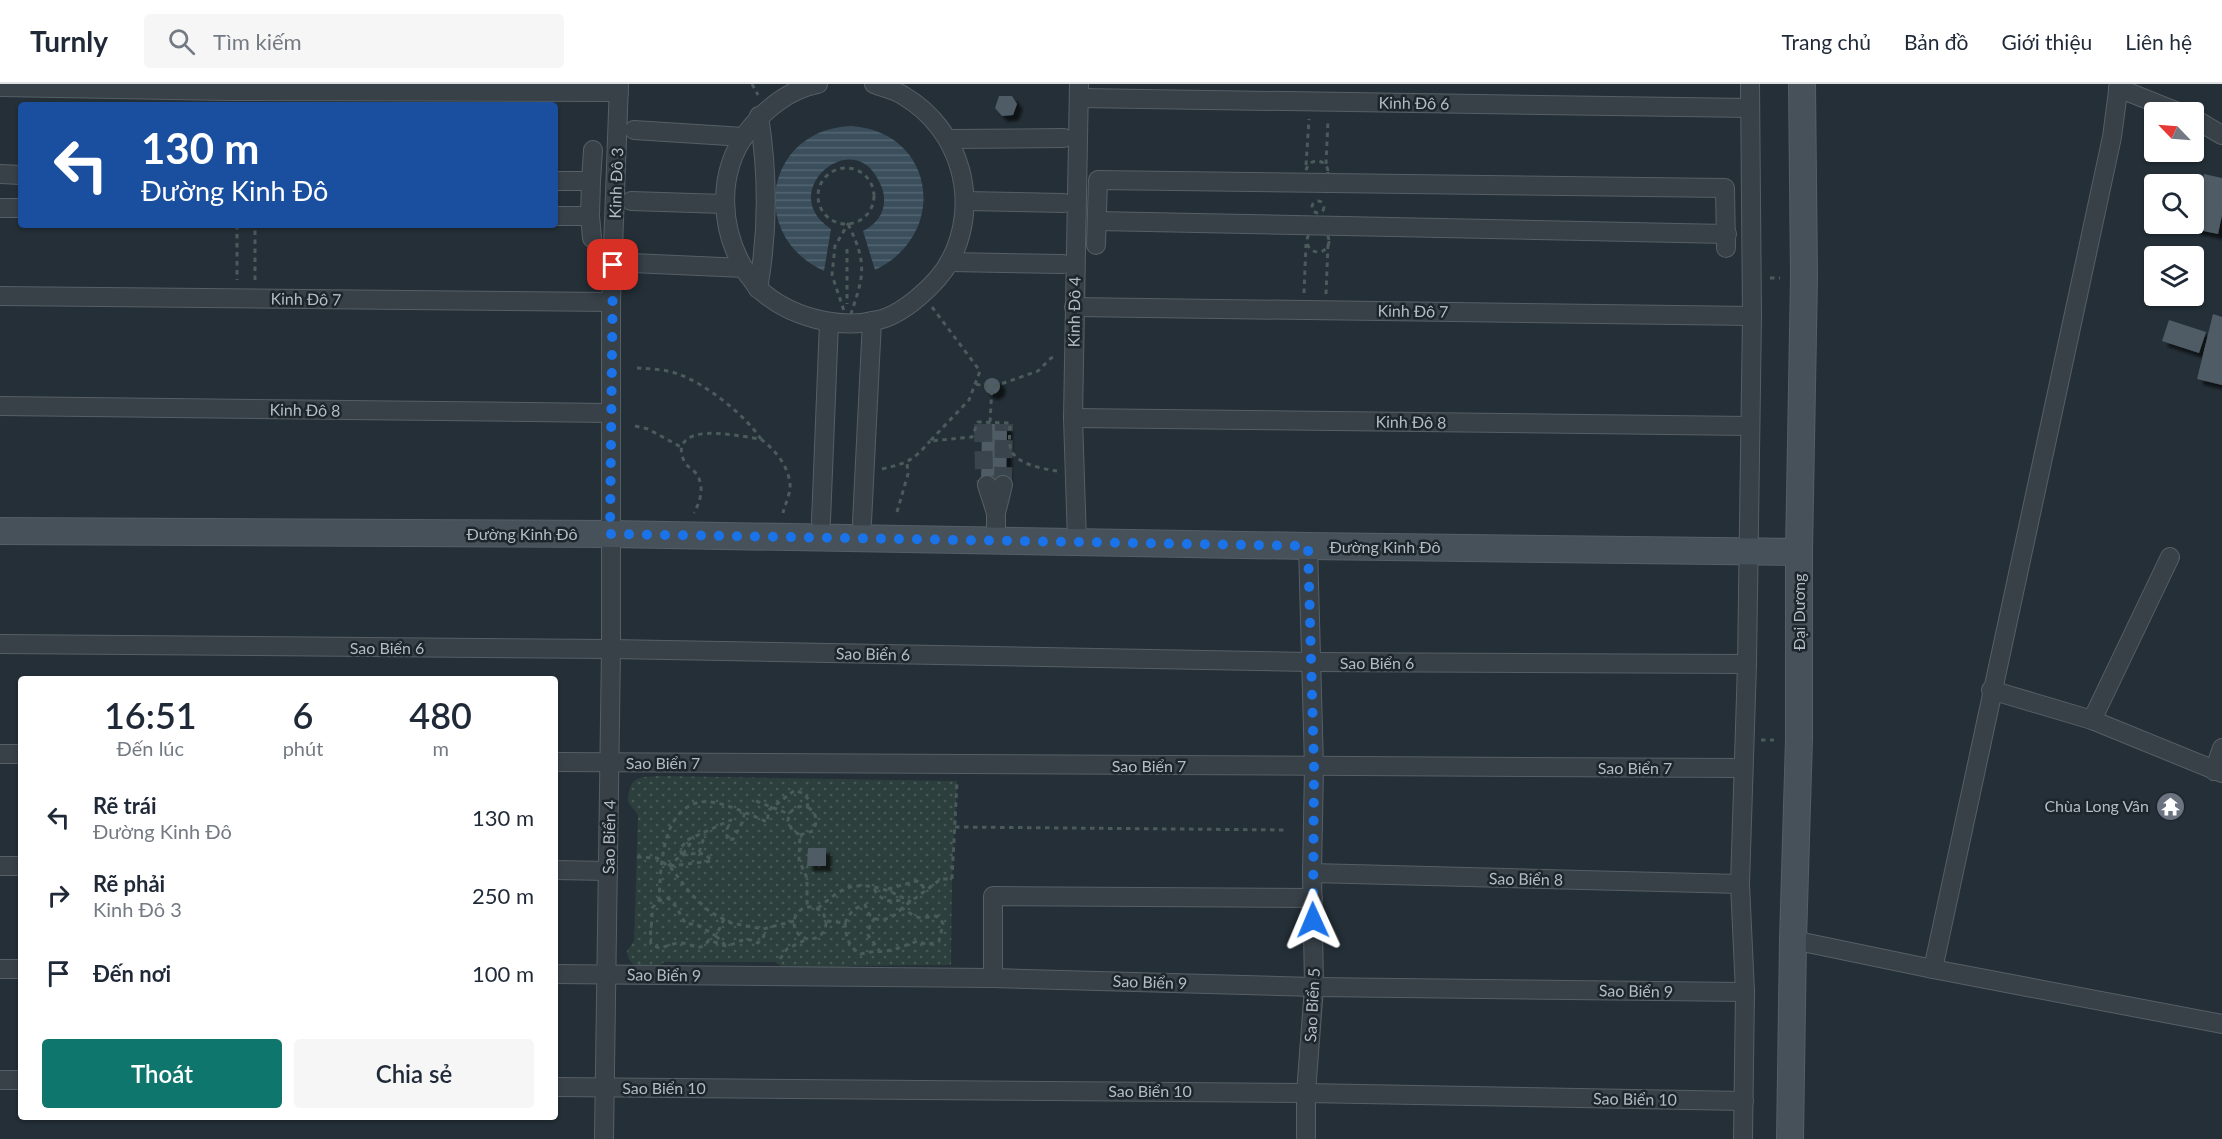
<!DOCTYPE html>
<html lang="vi">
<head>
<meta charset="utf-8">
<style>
  :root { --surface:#fff; --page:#f6f6f7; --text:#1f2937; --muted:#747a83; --line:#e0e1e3; --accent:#0f766e }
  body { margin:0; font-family:Lato,sans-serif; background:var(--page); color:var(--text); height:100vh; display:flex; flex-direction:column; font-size:22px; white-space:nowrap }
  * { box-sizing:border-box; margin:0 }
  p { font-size:20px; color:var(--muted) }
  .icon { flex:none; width:33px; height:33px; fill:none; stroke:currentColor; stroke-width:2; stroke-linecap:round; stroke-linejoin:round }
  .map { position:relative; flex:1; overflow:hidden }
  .details { position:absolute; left:18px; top:592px; width:540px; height:444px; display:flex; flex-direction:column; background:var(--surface); border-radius:6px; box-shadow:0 2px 4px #0004 }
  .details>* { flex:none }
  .hud { position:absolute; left:18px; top:18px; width:540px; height:126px; border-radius:6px; box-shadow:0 2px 4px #0004; background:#1a4fa0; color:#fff; overflow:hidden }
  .needle { width:39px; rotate:295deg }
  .controls { position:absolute; left:2144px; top:18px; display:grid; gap:12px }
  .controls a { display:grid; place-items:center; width:60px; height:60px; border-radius:6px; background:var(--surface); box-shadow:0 2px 4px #0004; font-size:30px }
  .pin { position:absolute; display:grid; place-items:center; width:51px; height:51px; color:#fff; margin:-26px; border-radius:12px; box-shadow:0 3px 9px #0006 }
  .me { position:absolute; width:66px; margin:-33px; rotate:359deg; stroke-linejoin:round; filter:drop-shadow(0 0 4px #0008) }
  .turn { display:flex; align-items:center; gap:21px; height:126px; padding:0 24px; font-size:27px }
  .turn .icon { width:78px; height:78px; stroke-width:2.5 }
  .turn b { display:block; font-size:42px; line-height:51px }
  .eta { display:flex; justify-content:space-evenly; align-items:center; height:102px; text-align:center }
  .eta b { font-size:36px; font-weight:600; line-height:42px }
  .cta { display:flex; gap:12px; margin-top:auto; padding:12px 24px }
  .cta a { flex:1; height:69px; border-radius:6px; background:var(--accent); color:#fff; font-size:24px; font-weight:600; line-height:69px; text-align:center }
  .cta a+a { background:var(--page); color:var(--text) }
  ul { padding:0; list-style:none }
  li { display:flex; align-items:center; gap:18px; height:78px; padding:0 24px }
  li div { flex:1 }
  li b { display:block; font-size:22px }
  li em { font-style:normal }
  header { display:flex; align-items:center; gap:36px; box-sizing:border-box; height:84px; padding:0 30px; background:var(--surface); border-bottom:2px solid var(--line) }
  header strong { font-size:28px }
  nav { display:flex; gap:33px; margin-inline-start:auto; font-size:21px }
  .search { width:420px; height:54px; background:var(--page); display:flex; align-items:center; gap:15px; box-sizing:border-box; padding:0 21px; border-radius:6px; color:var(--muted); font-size:22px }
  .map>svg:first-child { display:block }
  .park { fill:url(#park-dots) }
  .water { fill:url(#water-rules) }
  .building { fill:#505c65; filter:url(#shadow) }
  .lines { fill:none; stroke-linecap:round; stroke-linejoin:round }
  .street-tunnel { stroke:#39444c; stroke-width:18; stroke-dasharray:18 9; stroke-linecap:butt }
  .street-casing { stroke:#565f66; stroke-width:20 }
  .secondary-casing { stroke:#565f66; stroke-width:28 }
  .path { stroke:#4b5b5b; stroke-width:3; stroke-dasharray:4.5 4.5; stroke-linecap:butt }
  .street { stroke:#384148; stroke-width:18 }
  .secondary { stroke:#46515a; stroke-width:26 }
  .route { stroke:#1a73e8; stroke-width:10; stroke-dasharray:0 18 }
  .labels { text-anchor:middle; stroke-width:5; stroke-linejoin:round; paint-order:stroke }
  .street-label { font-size:16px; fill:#b3bcc4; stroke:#1d262c }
  .poi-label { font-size:16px; fill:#b3bcc4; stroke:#1d262c; text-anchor:end }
</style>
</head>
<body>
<header>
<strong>Turnly</strong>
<div class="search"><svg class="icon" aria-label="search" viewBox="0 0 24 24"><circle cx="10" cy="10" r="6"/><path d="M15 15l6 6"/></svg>Tìm kiếm</div>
<nav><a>Trang chủ</a><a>Bản đồ</a><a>Giới thiệu</a><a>Liên hệ</a></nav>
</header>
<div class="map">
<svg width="2222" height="1055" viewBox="0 0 2222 1055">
  <defs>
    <pattern id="park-dots" width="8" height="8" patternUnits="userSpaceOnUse" patternTransform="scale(1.5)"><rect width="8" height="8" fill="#2c3f3c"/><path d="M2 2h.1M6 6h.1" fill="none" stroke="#485957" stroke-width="1.8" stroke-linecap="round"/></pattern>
    <pattern id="water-rules" width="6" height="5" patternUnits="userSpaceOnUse" patternTransform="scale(1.5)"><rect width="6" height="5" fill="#3a4e5c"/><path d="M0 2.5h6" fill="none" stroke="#546672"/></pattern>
    <filter id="shadow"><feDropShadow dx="5.5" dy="5.5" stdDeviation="1.5" flood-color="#0009"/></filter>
  </defs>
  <rect width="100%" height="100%" fill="#242f37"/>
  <path class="park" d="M 660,692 L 957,697 L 952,795 L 951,881 L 850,882 L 841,885 L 782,883 L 775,878 L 664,878 L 658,883 C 644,883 628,885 627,867 L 634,857 L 638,731 L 628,718 C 629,693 637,693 660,692 Z"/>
  <path class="water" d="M 851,42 C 935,47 950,150 875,186 L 863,147 C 876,140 885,130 884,114 C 884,106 880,99 876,92 C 849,45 776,109 831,145 L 824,187 C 746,151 766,45 851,42 Z"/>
  <g class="building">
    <path d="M 999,12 L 1012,12 L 1017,20 L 1013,31 L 1002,32 L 995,24 Z"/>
    <path d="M 2204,90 L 2222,94 L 2222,131 L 2218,150 L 2194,145 L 2198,125 L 2193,124 L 2193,108 L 2200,109 Z"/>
    <path d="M 2213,230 L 2222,233 L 2222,301 L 2197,295 Z"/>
    <path d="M 2169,236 L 2206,248 L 2199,269 L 2162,257 Z"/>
    <circle cx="992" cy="302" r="8"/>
    <path d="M 982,340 L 1007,340 L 1006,401 L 981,401 Z"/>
    <path d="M 808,764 L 826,764 L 826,782 L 807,782 Z"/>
  </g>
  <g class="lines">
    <g class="street-tunnel">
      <path d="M 983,340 L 984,391 L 987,401"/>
      <path d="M 1003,401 L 1004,340"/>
    </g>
    <defs>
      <g id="street">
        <path d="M 818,0 C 790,5 765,25 748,47 C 716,89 719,147 748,191 C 752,195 755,201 759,205 C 789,233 839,246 878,236 C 903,231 938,199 950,177 C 981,118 961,46 904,12 C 895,6 884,4 874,0"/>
        <path d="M 0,3 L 228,7 L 619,8"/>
        <path d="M 2118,4 L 2178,28"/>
        <path d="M 1079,14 L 1750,24"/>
        <path d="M 2193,34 L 2222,51"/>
        <path d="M 634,46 L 744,53"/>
        <path d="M 949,55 L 1064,54"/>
        <path d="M 0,90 L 21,91"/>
        <path d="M 555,97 L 591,97 L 590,132 L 555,132"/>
        <path d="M 591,97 L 593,66"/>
        <path d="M 631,117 L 724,120"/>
        <path d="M 965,117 L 1064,119"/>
        <path d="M 0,124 L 21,124"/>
        <path d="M 590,132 L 592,154"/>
        <path d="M 1097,137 L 1727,150"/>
        <path d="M 1096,161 L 1098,96 L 1725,104 L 1726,164"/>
        <path d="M 949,178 L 1063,180"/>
        <path d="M 632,179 L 744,184"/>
        <path d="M 758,205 C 768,149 768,89 759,32"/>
        <path d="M 0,212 L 611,218"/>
        <path d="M 1074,223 L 1752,232"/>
        <path d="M 0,322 L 610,329"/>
        <path d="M 1073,334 L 1749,342"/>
        <path d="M 987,401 L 996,429"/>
        <path d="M 821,437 L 829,238"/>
        <path d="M 862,438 L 872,237"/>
        <path d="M 996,456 L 996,429 L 1003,401"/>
        <path d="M 1077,457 L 1073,334 L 1079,0"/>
        <path d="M 0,560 L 611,565 L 1310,578 L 1747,580"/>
        <path d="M 1991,606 L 2092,636 L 2222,689"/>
        <path d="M 2092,636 L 2170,473"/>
        <path d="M 0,670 L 21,670"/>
        <path d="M 555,678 L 1743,684"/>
        <path d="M 2214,687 L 2222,664"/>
        <path d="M 0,782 L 21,782"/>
        <path d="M 555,786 L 608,787"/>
        <path d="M 1312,789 L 1740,800"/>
        <path d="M 1793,856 L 1933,885 L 2222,940"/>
        <path d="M 0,885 L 21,885"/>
        <path d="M 1933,885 L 2112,53 L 2119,0"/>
        <path d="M 555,890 L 993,894 L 1314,903 L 1745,908"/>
        <path d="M 993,894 L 993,812 L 1313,814"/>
        <path d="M 0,996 L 21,996"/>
        <path d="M 555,1003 L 1306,1009 L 1744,1017"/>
        <path d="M 604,1055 L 611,565 L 611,218 L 619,0"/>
        <path d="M 1306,1055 L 1306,1009 L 1314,903 L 1312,789 L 1314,683 L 1308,462"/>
        <path d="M 1743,1055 L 1745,908 L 1740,800 L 1747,580 L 1752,232 L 1750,0"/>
      </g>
      <g id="secondary">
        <path d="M 0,447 L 611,450 L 1308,462 L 1799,468"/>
        <path d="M 1790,1055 L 1793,856 L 1799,655 L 1799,468 L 1804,193 L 1802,0"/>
      </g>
    </defs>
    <use href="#street" class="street-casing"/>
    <use href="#secondary" class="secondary-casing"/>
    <g class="path">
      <path d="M 752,0 L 758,11"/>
      <circle cx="1317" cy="88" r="11"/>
      <path d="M 1326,80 L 1328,36"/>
      <path d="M 1306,81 L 1309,35"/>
      <circle cx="846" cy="112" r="28"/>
      <circle cx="1318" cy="123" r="6"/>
      <path d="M 848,140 C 870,184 862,195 848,239 L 832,191 L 835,162 Z"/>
      <path d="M 237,141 L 237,196"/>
      <circle cx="1318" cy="157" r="11"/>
      <path d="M 847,165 L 847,220"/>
      <path d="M 1770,194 L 1780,194"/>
      <path d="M 255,196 L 255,141"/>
      <path d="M 1304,209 L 1306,160"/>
      <path d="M 1326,210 L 1328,160"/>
      <path d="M 932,223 L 980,287 L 969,316 L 930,357 L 972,353 L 978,338 L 1010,339 C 1010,348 1008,360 1012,368 C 1020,381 1044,385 1057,387"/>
      <path d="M 637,284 C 650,285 665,285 678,290 C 706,300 744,330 761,355 C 742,353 690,340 682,362 C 680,368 683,376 686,380 C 689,384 690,383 693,386 C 706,399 701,416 694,429"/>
      <path d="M 976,300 L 988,303 L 995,302 L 1038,287 L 1051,274 L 1055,273"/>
      <path d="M 990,338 L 992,303"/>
      <path d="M 635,342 L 648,345 L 681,363"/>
      <path d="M 761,355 C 775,366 788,381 790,400 C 791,409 785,420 783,429"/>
      <path d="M 882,385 C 907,379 913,377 930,357"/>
      <path d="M 897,428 L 908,390 L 907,379"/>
      <path d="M 1761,656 L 1774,656"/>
      <path d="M 756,717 L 789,730"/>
      <path d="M 955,743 L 1286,746"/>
      <path d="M 800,751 L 813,747 C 818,737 817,728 807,723"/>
      <path d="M 683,770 L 694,754"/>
      <path d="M 682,771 L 699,769 L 705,750"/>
      <path d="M 637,773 L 657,774 L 671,784 L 691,810 L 710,828 L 731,839 L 763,845 L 794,837"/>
      <path d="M 668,782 L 682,771 L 680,765 L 687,756 L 731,736 L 727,745 L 727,756 L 733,755 L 742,739 L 745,728"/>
      <path d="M 670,782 L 712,777 L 706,771 L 699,769"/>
      <path d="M 874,805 C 882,818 890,819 904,815"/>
      <path d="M 888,805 L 917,797 L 921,799 L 925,806"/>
      <path d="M 659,817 C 661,786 660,725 701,718 C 718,715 751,731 767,738 L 769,726 L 795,706 L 804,710 L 809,716 L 807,723 C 796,721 789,726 788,737 L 792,746 L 800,751 L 799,776 L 807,794 L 807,823"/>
      <circle cx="810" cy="839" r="16"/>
      <path d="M 818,824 C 827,817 839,806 850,803 C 870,798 894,808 911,818"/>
      <path d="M 875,834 L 870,840 L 868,851 L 879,866"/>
      <path d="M 724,835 L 716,852 L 696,840 L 686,840 C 680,831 677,821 668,814 L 659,817 L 652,824 C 653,837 649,848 651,860 L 659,864 C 666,863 673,859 679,859 C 694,858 697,871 709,856 L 726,862 C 741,859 743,851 758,859 L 764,852 L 763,845"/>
      <path d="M 827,837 L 845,839 C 846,853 848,863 861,870 C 870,867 876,868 885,867 C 897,866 907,860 918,857 L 927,861 L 939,857 L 943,840 C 938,828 932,833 921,834 C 916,834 907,827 902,824 L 941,795 L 952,795 L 957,698"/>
      <path d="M 845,839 C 850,829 854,823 865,821 C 867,824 867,828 870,831 C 879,841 896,833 902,824"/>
      <path d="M 716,852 L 725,861"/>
      <path d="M 780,875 L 787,865 L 805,856"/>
    </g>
    <use href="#street" class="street"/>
    <use href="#secondary" class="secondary"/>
  </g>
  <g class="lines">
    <path class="route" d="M 613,181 L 610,450 L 1308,462 L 1314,683 L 1313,836"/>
  </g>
  <defs>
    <symbol id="temple-disc" viewBox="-11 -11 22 22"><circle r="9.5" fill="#6b7280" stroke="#1d262c"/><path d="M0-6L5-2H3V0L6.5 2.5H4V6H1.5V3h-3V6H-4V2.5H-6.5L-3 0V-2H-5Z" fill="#fff"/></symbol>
  </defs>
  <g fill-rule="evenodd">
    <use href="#temple-disc" x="2154" y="706" width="33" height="33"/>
  </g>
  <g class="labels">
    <g class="street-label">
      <text transform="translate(1414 19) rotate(1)" y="6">Kinh Đô 6</text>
      <text transform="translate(616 99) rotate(-88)" y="6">Kinh Đô 3</text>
      <text transform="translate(306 215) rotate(1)" y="6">Kinh Đô 7</text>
      <text transform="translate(1413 227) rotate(1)" y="6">Kinh Đô 7</text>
      <text transform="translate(1074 228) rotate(-89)" y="6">Kinh Đô 4</text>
      <text transform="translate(305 326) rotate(1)" y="6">Kinh Đô 8</text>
      <text transform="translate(1411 338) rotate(1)" y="6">Kinh Đô 8</text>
      <text x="522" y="456">Đường Kinh Đô</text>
      <text x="1385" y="469">Đường Kinh Đô</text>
      <text transform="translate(1799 528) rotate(-90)" y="6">Đại Dương</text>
      <text x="387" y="570">Sao Biển 6</text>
      <text transform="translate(873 570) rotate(1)" y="6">Sao Biển 6</text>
      <text x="1377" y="585">Sao Biển 6</text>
      <text x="663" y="685">Sao Biển 7</text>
      <text x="1149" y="688">Sao Biển 7</text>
      <text x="1635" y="690">Sao Biển 7</text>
      <text transform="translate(609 753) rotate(-89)" y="6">Sao Biển 4</text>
      <text transform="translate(1526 795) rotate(1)" y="6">Sao Biển 8</text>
      <text transform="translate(664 891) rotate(1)" y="6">Sao Biển 9</text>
      <text transform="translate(1150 898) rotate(2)" y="6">Sao Biển 9</text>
      <text transform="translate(1636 907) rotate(1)" y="6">Sao Biển 9</text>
      <text transform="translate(1312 921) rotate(-87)" y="6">Sao Biển 5</text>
      <text x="664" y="1010">Sao Biển 10</text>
      <text x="1150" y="1013">Sao Biển 10</text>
      <text transform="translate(1635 1015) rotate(1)" y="6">Sao Biển 10</text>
    </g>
    <g class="poi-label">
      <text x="2149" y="728">Chùa Long Vân</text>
    </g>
  </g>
</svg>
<div class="controls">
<a><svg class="needle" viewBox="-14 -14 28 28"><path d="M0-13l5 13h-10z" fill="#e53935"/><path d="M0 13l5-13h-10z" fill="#747a83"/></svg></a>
<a><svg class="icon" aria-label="search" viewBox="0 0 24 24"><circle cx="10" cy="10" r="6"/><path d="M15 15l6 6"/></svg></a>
<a><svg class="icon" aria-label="layers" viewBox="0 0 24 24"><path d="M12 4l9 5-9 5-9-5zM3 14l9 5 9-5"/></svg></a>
</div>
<div class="pin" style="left:613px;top:181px;background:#d93025"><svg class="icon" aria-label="arrive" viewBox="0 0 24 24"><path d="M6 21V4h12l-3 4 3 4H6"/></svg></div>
<svg class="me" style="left:1313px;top:836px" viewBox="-20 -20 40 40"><path d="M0-17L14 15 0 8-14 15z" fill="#1a73e8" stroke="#fff" stroke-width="4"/></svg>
<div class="hud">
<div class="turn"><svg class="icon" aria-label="left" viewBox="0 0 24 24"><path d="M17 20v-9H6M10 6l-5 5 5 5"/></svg><div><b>130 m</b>Đường Kinh Đô</div></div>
</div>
<section class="details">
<div class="eta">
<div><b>16:51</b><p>Đến lúc</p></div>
<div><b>6</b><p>phút</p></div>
<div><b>480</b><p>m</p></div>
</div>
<ul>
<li><svg class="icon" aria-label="left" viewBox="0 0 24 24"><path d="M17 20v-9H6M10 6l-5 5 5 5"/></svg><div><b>Rẽ trái</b><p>Đường Kinh Đô</p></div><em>130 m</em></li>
<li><svg class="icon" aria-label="right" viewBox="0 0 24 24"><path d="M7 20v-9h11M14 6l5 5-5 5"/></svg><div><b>Rẽ phải</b><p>Kinh Đô 3</p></div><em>250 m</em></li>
<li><svg class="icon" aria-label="arrive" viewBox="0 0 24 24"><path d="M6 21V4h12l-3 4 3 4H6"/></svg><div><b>Đến nơi</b></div><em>100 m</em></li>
</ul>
<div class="cta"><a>Thoát</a><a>Chia sẻ</a></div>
</section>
</div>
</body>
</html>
